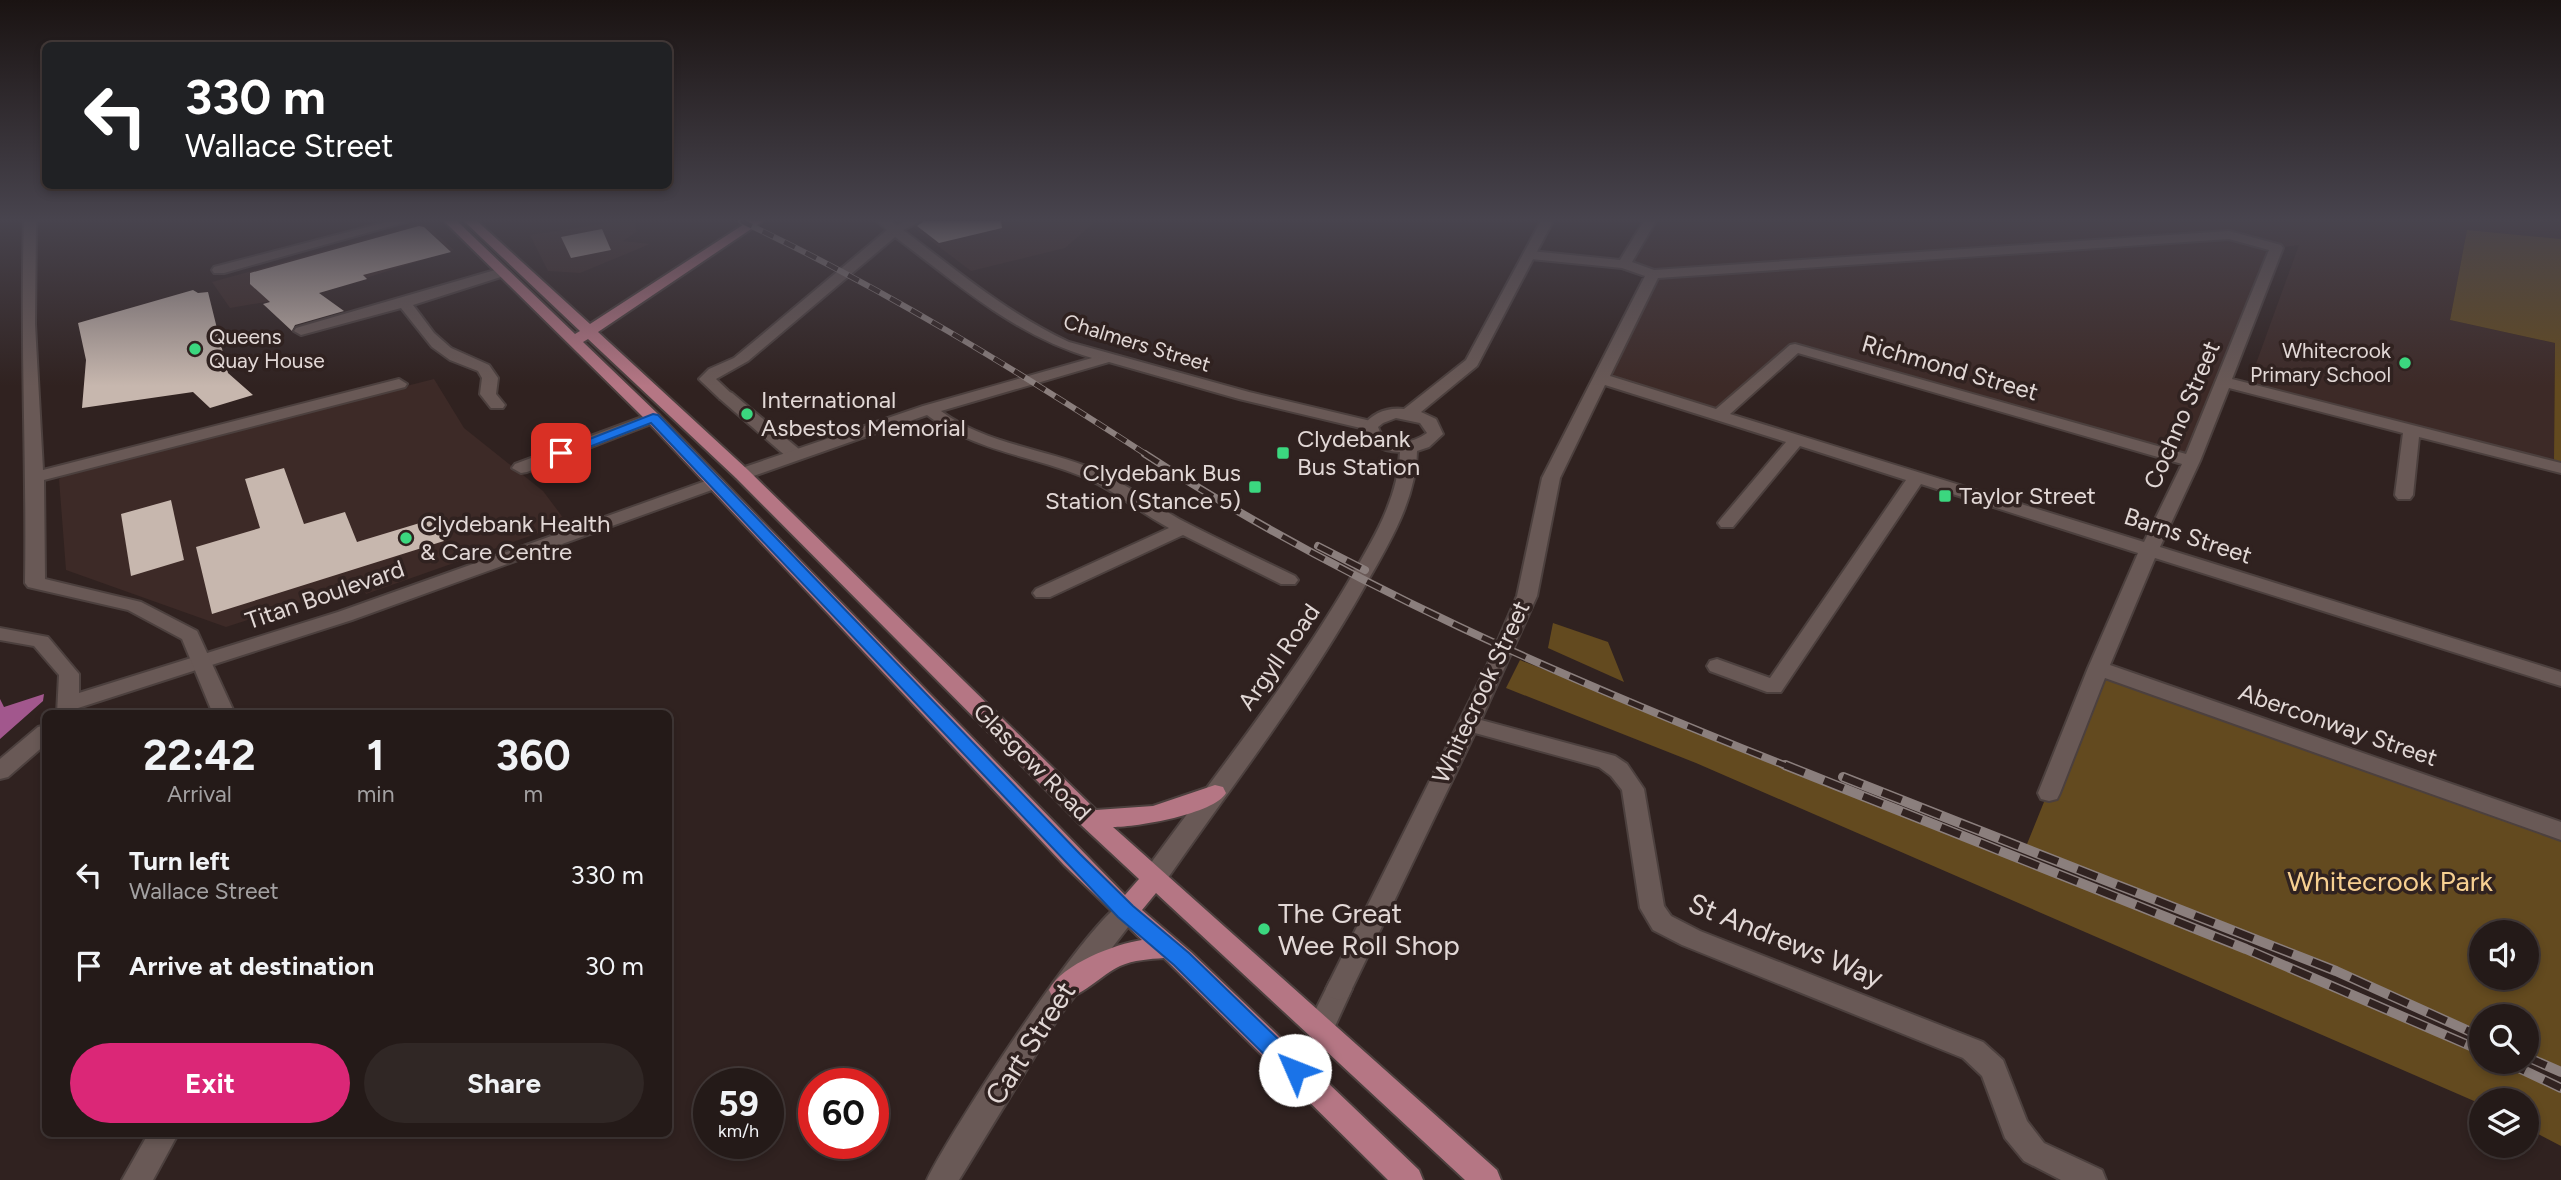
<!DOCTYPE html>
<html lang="en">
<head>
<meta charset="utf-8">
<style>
  :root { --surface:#241a18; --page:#302725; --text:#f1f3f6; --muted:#a3a1a2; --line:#413837; --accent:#db2777 }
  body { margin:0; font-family:Figtree,sans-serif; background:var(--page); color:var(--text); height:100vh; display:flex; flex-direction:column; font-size:26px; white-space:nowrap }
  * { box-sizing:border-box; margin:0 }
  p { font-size:23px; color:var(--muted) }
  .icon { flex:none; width:38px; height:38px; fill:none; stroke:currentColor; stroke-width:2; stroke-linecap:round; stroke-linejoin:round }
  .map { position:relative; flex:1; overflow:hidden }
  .sheet { position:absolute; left:42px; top:710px; width:630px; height:427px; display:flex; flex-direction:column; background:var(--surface); border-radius:10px; box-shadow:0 4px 10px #0003,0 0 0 2px var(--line) }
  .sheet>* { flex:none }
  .top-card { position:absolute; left:42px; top:42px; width:630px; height:147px; border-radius:10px; box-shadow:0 4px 10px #0003,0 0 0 2px var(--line); background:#202124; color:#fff; overflow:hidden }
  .controls { position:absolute; left:2469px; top:920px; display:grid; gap:14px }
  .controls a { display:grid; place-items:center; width:70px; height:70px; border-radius:50%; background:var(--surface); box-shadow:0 4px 10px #0003,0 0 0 2px var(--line); font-size:35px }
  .speed { position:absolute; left:693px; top:1068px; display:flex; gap:14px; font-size:35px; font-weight:700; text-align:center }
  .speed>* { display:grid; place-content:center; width:91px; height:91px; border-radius:50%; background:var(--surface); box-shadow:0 4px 10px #0003,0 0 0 2px var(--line); line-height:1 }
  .speed small { font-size:18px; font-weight:400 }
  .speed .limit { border:10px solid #d22; background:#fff; color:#111 }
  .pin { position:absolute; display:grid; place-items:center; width:60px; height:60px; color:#fff; margin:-30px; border-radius:14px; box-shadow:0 4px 10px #0006 }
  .me { position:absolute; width:77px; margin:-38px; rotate:314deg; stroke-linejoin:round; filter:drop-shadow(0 0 5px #0008) }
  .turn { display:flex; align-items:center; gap:24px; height:147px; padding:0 28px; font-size:32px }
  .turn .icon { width:91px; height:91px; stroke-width:2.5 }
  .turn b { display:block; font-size:49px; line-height:60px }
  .eta { display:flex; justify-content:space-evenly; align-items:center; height:119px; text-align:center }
  .eta b { font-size:42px; font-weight:700; line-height:49px }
  .action { display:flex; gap:14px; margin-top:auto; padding:14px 28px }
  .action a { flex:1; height:80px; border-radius:42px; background:var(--accent); color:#fff; font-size:28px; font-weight:700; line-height:80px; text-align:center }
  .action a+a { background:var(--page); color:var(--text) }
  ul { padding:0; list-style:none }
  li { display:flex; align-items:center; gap:21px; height:91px; padding:0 28px }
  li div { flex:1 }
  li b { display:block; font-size:26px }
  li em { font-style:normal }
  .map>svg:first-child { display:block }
  .built { fill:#3d2a27 }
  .green { fill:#634a1f; fill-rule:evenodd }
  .water { fill:#a2578d }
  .building { fill:#c7b7ae }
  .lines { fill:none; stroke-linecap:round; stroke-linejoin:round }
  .pedestrian-casing { stroke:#4c403e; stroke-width:4 }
  .minor-casing { stroke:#4c403e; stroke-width:4 }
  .tertiary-casing { stroke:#4c403e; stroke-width:4 }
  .primary-casing { stroke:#4c403e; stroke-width:4 }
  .pedestrian { fill:#695956; fill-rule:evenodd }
  .minor { fill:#695956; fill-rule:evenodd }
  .tertiary { fill:#695956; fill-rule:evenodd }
  .primary { fill:#b57684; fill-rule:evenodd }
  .rail-far2-casing { stroke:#8b7f7d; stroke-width:6 }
  .rail-far1-casing { stroke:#8b7f7d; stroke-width:8 }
  .rail-casing { stroke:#8b7f7d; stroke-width:10 }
  .rail-far2 { stroke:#302220; stroke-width:4.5; stroke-dasharray:12; stroke-linecap:butt }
  .rail-far1 { stroke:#302220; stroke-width:5; stroke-dasharray:16; stroke-linecap:butt }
  .rail { stroke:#302220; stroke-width:7; stroke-dasharray:21; stroke-linecap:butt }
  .route { fill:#1a73e8; stroke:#114b97; stroke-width:2 }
  .poi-dot { fill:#3bd77f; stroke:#302220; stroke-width:2.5 }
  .labels { text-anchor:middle; stroke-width:7; stroke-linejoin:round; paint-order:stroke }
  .far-poi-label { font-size:21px; fill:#e2d8d6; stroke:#302220; text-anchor:start }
  .far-street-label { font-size:21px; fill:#e2d8d6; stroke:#302220 }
  .street-label { font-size:24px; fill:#e2d8d6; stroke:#302220 }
  .poi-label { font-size:24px; fill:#e2d8d6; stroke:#302220; text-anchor:start }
  .near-park-label { font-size:28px; fill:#f6cf91; stroke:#302220 }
  .near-poi-label { font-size:28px; fill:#e2d8d6; stroke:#302220; text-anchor:start }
  .near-street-label { font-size:28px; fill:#e2d8d6; stroke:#302220 }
</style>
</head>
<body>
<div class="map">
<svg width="2561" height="1180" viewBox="0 0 2561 1180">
  <rect width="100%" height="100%" fill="#302220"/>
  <g class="built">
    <path d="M 621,221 L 635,221 L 636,232 L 623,241 L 650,244 L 580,273 L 548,271 L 530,235 Z"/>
    <path d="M 905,221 L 1096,221 L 1065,248 L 971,271 Z"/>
    <path d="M 1650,221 L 2561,221 L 2561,239 L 2467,230 L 2450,320 L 2555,343 L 2554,460 L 2249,383 L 2299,245 L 2276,248 L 2192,461 L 1796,348 L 1717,417 L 1599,378 L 1653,274 L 1624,264 Z"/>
    <path d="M 419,224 L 430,228 L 454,250 L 319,293 L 230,308 L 212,282 Z"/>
    <path d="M 434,379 L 464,428 L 543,491 L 567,523 L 366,594 L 360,583 L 226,627 L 66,570 L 59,479 L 71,471 Z"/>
  </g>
  <g class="green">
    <path d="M 2467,230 L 2561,239 L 2561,462 L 2554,460 L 2555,343 L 2450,320 Z"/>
    <path d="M 1553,623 L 1608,642 L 1624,682 L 1548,648 Z"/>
    <path d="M 1520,660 L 2334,983 L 2481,1051 L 2482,1062 L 2506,1062 L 2561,1088 L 2561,1146 L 2527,1128 L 2527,1101 L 2482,1101 L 2481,1104 L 1696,763 L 1506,688 Z"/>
    <path d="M 2098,668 L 2561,831 L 2561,1072 L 2527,1057 L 2527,1017 L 2482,1017 L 2481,1037 L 2336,971 L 2025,849 ZM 2482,933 L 2527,933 L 2527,978 L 2482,978 Z"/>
  </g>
  <path class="water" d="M 44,694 L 43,701 L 0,739 L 0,699 L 4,707 Z"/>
  <g class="building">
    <path d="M 923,221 L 1001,221 L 1002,228 L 939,243 L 917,226 Z"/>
    <path d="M 419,226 L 424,227 L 451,252 L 363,275 L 367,279 L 319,293 L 344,311 L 295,325 L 292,331 L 263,304 L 270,302 L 250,284 L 250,273 Z"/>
    <path d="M 602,229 L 611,250 L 571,258 L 561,237 Z"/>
    <path d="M 193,290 L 198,293 L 208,292 L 228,373 L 253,395 L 210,408 L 193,392 L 82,408 L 86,360 L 78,323 Z"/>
    <path d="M 284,468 L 304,524 L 345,512 L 357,542 L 433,519 L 444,541 L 212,614 L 196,547 L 260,528 L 245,479 Z"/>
    <path d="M 171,500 L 184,560 L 131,576 L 121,514 Z"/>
  </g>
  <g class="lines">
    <defs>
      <g id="pedestrian">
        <path d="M 905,221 L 921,221 L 895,234 L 889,230 Z"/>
        <path d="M 726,391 L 732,393 L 800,450 L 802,454 L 800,458 L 788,458 L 720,399 L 718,396 Z"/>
        <path d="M 714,478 L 720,479 L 723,483 L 720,487 L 352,620 L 78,708 L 77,714 L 57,714 L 59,675 L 34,646 L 0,640 L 0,628 L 48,637 L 79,674 L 79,693 L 338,612 Z"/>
        <path d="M 46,725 L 46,744 L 8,777 L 0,779 L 0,759 L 38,727 Z"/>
        <path d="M 1339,978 L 1348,981 L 1352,989 L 1331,1035 L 1321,1038 L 1311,1035 L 1307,1027 L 1330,981 Z"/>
      </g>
      <g id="minor">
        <path d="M 24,221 L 36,221 L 35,324 L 43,470 L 399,379 L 407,384 L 405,387 L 44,480 L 45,579 L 141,602 L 197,631 L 235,714 L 213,714 L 182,639 L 128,610 L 28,587 L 25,583 C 27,462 20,342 24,221 Z"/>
        <path d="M 390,221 L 409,221 L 224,273 L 214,273 L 212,270 L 214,267 Z"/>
        <path d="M 877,221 L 891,221 C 948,263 1004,312 1069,342 L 1249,392 L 1375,422 L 1377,425 L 1375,428 L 1369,430 L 1239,399 L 1109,362 L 941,411 C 987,445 1044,448 1096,470 C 1125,483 1151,503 1179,519 C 1217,539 1256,557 1295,576 L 1298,580 L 1295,584 L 1281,584 L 1183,535 L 1050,597 L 1036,597 L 1033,593 L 1036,589 L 1169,528 C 1139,512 1113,489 1081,476 C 1029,455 972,450 927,415 L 748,478 L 736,478 L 733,474 L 736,470 L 923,406 L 1092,358 C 1015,336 958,284 895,237 L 748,361 L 716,379 L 734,396 L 732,399 L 720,399 L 702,382 L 699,379 L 709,369 L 734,358 L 757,339 L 887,230 Z"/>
        <path d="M 1644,221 L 1656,221 L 1632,262 L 1654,270 L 2229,231 L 2281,245 L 2283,248 L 2232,379 L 2561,463 L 2561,473 L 2419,437 L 2413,495 L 2410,499 L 2398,499 L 2395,495 L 2403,433 L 2229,388 L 2200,461 L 2160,547 L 2561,672 L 2561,686 L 2155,558 L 2110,665 L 2561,822 L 2561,840 L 2105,678 L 2060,793 L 2057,799 L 2049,801 L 2041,799 L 2038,793 L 2088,668 L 2138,553 L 1921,484 L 1781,692 L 1767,692 L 1710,671 L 1707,666 L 1710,661 L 1717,659 L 1770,678 L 1906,480 L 1800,446 L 1733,527 L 1721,527 L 1718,523 L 1721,519 L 1786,442 L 1605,385 L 1560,478 L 1537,596 L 1481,720 L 1615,756 L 1627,764 L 1644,789 L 1664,906 L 1671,916 L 1700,931 L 1983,1042 L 2003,1060 L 2027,1121 L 2044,1143 L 2102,1170 L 2106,1180 L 2061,1180 L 2024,1161 L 2005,1138 L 1982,1076 L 1963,1058 L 1682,945 L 1653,930 L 1640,908 L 1622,790 L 1611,776 L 1599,767 L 1475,733 L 1348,997 L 1339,1000 L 1330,997 L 1326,989 L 1486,668 L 1517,596 L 1542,478 L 1645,276 L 1622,268 L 1531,259 L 1524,255 L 1531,251 L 1620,260 ZM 2229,239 L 2269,250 L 2186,454 L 1795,344 L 1790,345 L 1716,409 L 1610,376 L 1658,278 ZM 1798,353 L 2182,464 L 2144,542 L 1730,414 Z"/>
        <path d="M 502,268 L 509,272 L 507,275 L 413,305 L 434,333 L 451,348 L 489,365 L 498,378 L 496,394 L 505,405 L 503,408 L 491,408 L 480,394 L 482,378 L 478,371 L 450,360 L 432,347 L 401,308 L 301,335 L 294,331 L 296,328 Z"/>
        <path d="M 653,413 L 659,415 L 661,418 L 659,421 L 527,472 L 521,473 L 512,468 L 515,464 Z"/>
        <path d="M 1126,901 L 1135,904 L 1138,911 L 1135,918 L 1060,1015 L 959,1180 L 927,1180 C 946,1138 1092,912 1126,901 Z"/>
        <path d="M 148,1134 L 178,1134 L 153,1180 L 122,1180 Z"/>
      </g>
      <path id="tertiary" d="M 1541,221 L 1553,221 L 1477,366 L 1421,412 L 1436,419 L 1443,434 L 1429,447 L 1417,451 C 1416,499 1390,542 1366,584 C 1307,690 1232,785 1163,885 L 1154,887 L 1145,885 L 1142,878 L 1145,871 C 1215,775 1290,682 1350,579 C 1373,540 1398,499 1400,452 C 1383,451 1366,445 1362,427 C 1372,413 1387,407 1404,409 L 1466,360 ZM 1396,418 L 1420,423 L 1427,433 C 1414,443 1385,449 1378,427 L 1383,423 Z"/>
      <path id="primary" d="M 444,221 L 457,221 L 575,334 L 580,331 L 464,221 L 477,221 L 590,324 L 749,221 L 763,221 L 598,332 L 748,470 L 1096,810 L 1153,806 L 1215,785 L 1223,787 L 1226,793 C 1214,814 1137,827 1113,827 L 1497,1170 L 1501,1180 L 1465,1180 L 1156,893 L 1142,910 L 1191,952 L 1419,1170 L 1423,1180 L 1388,1180 L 1164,958 C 1149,959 1134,960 1120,966 C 1100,975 1075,1005 1053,998 L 1049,990 C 1062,964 1115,944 1142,940 L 1064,865 L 647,421 ZM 588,339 L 736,478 L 1080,824 L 1139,879 L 1125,895 L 659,415 L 583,342 Z"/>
    </defs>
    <use href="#pedestrian" class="pedestrian-casing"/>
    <use href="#minor" class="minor-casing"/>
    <use href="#tertiary" class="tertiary-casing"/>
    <use href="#primary" class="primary-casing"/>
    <use href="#pedestrian" class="pedestrian"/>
    <use href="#minor" class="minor"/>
    <use href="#tertiary" class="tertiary"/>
    <use href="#primary" class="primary"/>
    <defs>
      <path id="rail-far2" d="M 741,221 C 883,288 1016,370 1147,455"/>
      <g id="rail-far1">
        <path d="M 1145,454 C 1348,586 1565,678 1789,767"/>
        <path d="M 1318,546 L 1365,570"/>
      </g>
      <g id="rail">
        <path d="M 1785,765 L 2246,949 L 2482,1051"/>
        <path d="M 1843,777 L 2336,971 L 2482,1037"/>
        <path d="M 2527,1057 L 2561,1072"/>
        <path d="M 2506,1062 L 2561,1088"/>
      </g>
    </defs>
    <use href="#rail-far2" class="rail-far2-casing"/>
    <use href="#rail-far1" class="rail-far1-casing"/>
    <use href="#rail" class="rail-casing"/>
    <use href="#rail-far2" class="rail-far2"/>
    <use href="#rail-far1" class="rail-far1"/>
    <use href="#rail" class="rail"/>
  </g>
  <linearGradient id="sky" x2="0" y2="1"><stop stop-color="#1a1312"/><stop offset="0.57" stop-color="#48444e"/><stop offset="1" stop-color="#48444e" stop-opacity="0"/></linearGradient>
  <rect width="2561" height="386" fill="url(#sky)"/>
  <path class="route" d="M 653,414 L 658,415 L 1080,854 L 1133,906 L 1189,953 L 1303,1063 L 1306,1070 L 1303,1077 L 1295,1080 L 1287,1077 L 1174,965 L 1118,917 L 651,423 L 566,456 L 561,458 L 554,453 Z"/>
  <g class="poi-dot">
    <circle cx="195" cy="349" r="7"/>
    <circle cx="2405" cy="363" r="7"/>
    <circle cx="747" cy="414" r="7"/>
    <rect x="1276" y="446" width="14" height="14" rx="3.5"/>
    <rect x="1248" y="480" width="14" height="14" rx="3.5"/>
    <rect x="1938" y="489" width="14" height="14" rx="3.5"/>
    <circle cx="406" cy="538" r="7"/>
    <circle cx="1264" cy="929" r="7"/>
  </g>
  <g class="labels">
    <g class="far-poi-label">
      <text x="209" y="344">Queens<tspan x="209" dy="24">Quay House</tspan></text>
      <text x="2391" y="358" text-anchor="end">Whitecrook<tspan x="2391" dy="24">Primary School</tspan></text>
    </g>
    <g class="far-street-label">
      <text transform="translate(1137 343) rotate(17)" y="7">Chalmers Street</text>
    </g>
    <g class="street-label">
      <text transform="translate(1950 368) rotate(16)" y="8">Richmond Street</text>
      <text transform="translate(2182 415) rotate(-67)" y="8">Cochno Street</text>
      <text transform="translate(2188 536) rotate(18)" y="8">Barns Street</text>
      <text transform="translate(325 595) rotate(-19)" y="8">Titan Boulevard</text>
      <text transform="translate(1279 657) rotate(-55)" y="8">Argyll Road</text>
      <text transform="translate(1481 692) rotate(-65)" y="8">Whitecrook Street</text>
      <text transform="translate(2338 725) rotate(19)" y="8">Aberconway Street</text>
      <text transform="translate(1032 762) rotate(45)" y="8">Glasgow Road</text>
    </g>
    <g class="poi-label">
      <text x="761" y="408">International<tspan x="761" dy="28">Asbestos Memorial</tspan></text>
      <text x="1297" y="447">Clydebank<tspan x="1297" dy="28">Bus Station</tspan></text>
      <text x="1241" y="481" text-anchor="end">Clydebank Bus<tspan x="1241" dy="28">Station (Stance 5)</tspan></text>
      <text x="1959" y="504">Taylor Street</text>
      <text x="420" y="532">Clydebank Health<tspan x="420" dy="28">&amp; Care Centre</tspan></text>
    </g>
    <g class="near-park-label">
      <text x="2390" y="891">Whitecrook Park</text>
    </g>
    <g class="near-poi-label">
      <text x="1278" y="923">The Great<tspan x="1278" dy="32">Wee Roll Shop</tspan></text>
    </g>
    <g class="near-street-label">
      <text transform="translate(1786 940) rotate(22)" y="10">St Andrews Way</text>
      <text transform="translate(1030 1043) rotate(-57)" y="10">Cart Street</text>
    </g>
  </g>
</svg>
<div class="controls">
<a><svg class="icon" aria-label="sound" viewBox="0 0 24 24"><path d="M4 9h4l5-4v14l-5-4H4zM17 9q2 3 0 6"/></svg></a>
<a><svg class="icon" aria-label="search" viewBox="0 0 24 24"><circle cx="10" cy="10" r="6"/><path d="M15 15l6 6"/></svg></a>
<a><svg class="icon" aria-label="layers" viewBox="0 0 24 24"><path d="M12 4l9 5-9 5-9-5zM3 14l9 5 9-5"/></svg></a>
</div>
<div class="speed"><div>59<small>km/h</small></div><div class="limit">60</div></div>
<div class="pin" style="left:561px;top:453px;background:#d93025"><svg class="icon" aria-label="arrive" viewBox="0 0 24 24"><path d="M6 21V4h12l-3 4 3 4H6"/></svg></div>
<svg class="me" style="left:1295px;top:1070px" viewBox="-20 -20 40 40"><circle r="19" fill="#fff"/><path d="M0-13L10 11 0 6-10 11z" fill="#1a73e8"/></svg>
<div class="top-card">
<div class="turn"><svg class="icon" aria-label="left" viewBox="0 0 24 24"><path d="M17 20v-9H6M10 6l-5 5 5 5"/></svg><div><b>330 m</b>Wallace Street</div></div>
</div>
<section class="sheet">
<div class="eta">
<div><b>22:42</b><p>Arrival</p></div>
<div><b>1</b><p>min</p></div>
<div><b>360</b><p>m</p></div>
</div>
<ul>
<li><svg class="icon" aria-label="left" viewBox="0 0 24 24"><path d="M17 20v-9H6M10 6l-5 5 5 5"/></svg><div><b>Turn left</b><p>Wallace Street</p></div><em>330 m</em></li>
<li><svg class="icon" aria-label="arrive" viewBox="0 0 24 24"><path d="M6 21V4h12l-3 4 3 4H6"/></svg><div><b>Arrive at destination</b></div><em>30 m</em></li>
</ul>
<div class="action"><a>Exit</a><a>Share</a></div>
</section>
</div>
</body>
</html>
